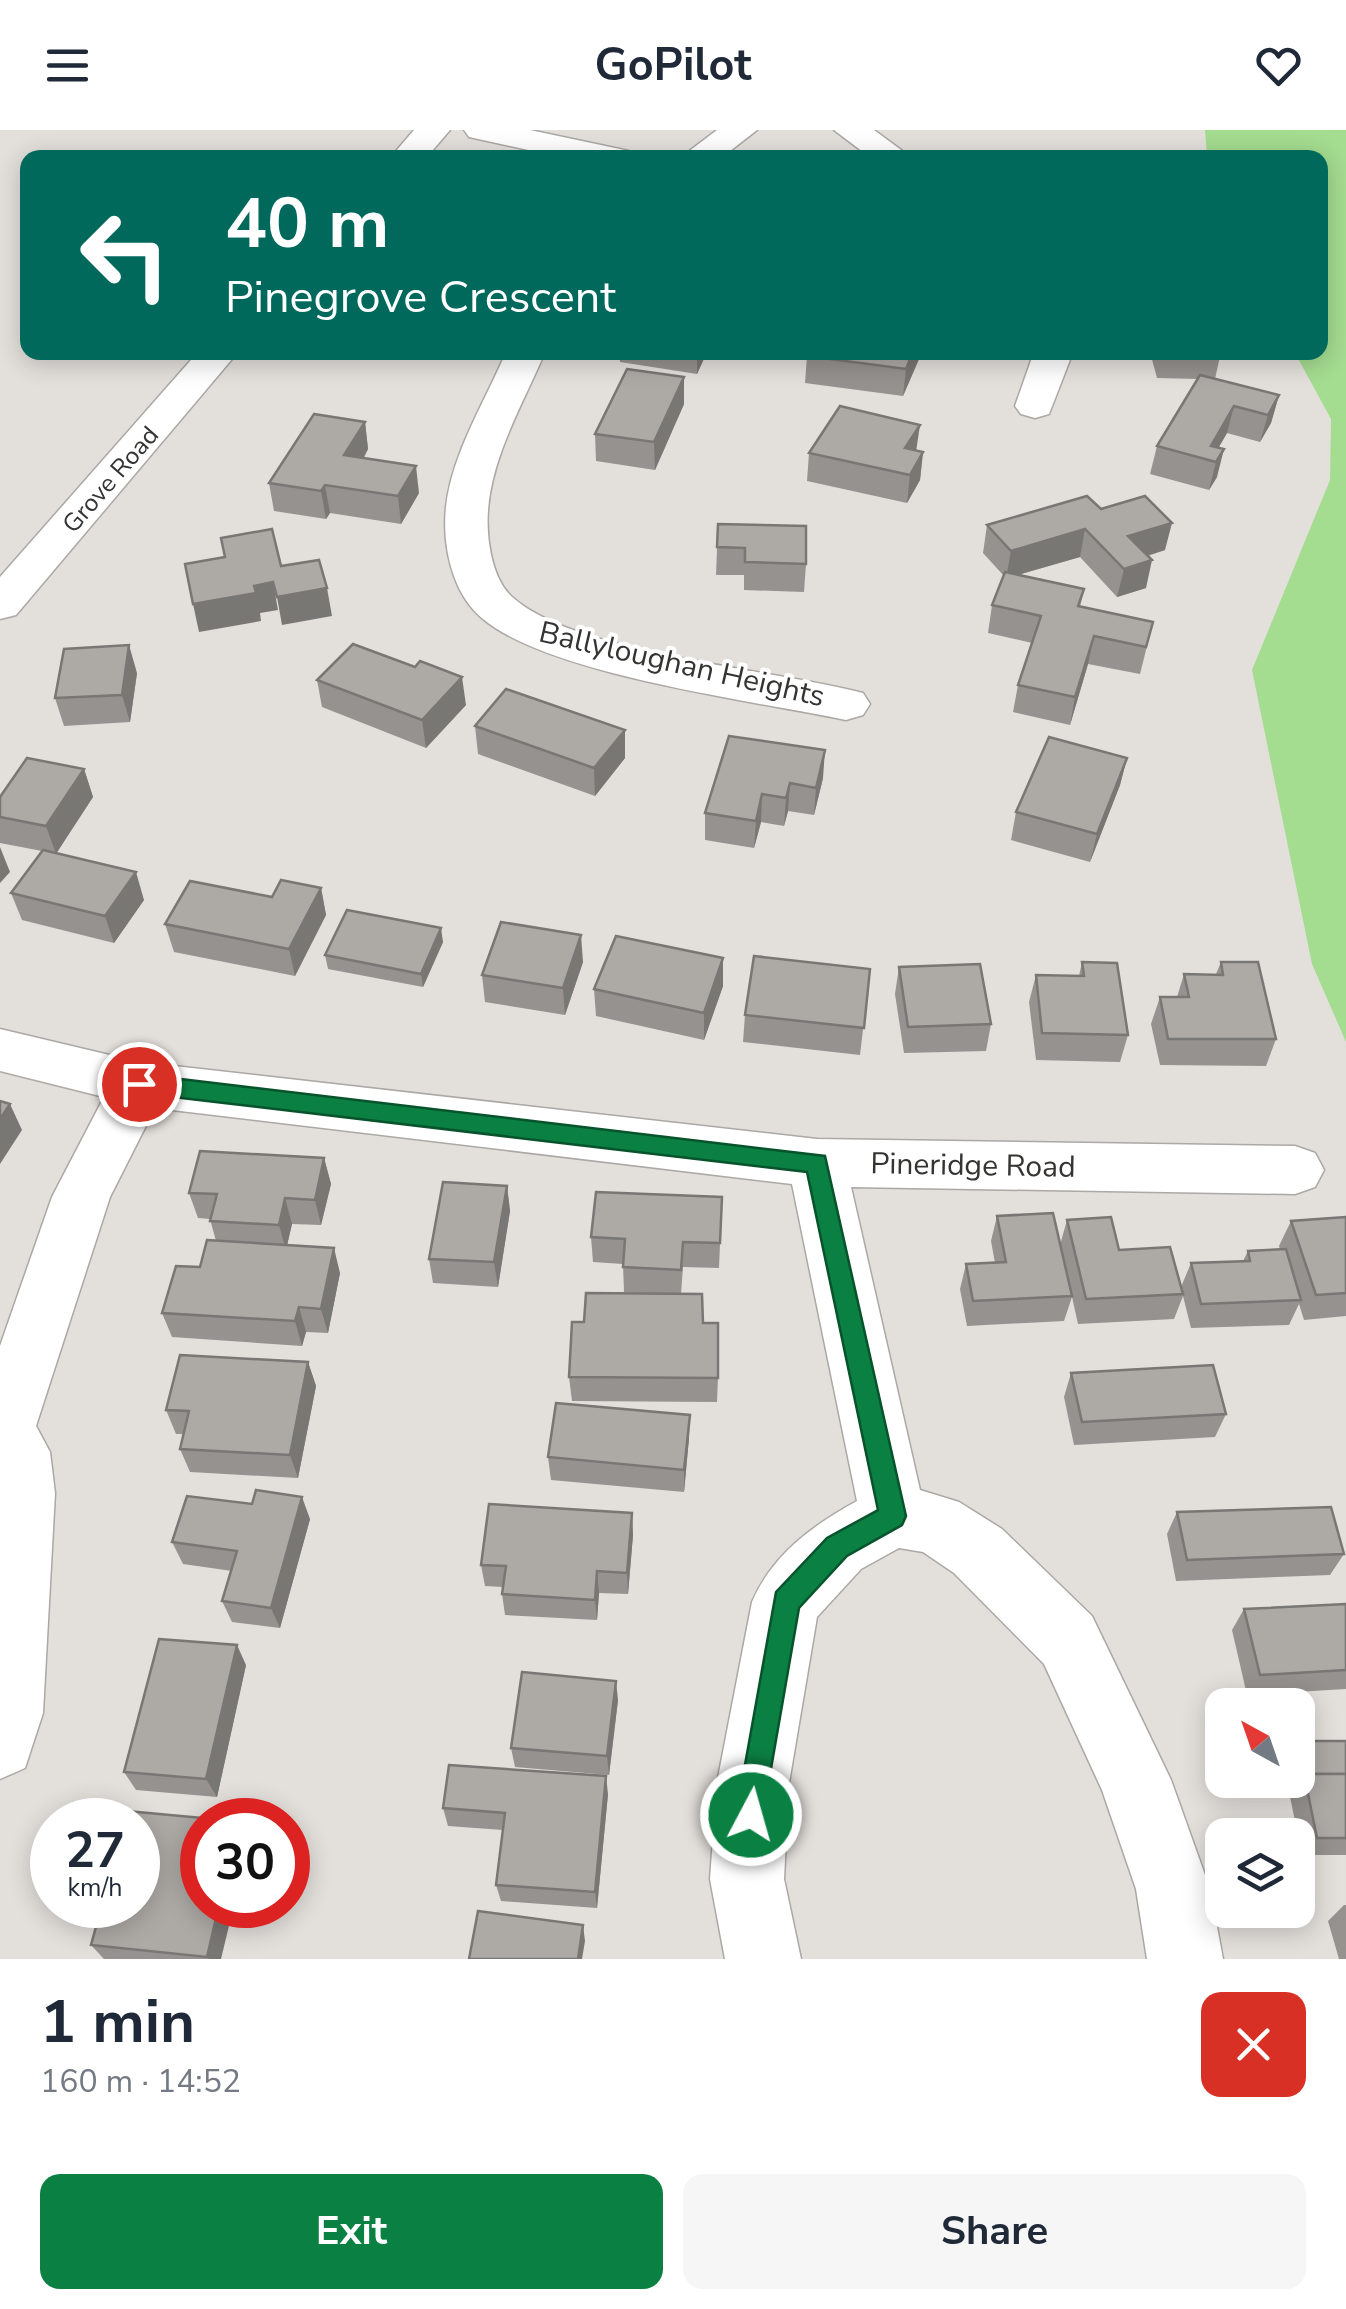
<!DOCTYPE html>
<html lang="en">
<head>
<meta charset="utf-8">
<style>
  :root { --surface:#fff; --page:#f6f6f7; --text:#1f2937; --muted:#747a83; --accent:#0b8043 }
  body { margin:0; font-family:"Nunito Sans",sans-serif; background:var(--page); color:var(--text); height:100vh; display:flex; flex-direction:column; font-size:38px; white-space:nowrap }
  * { box-sizing:border-box; margin:0 }
  p { font-size:32px; color:var(--muted) }
  .icon { flex:none; width:55px; height:55px; fill:none; stroke:currentColor; stroke-width:2; stroke-linecap:round; stroke-linejoin:round }
  .map { position:relative; height:1829px; overflow:hidden }
  .side { display:flex; flex-direction:column; background:var(--surface); flex:1 }
  .side>* { flex:none }
  .guide { position:absolute; left:20px; top:20px; width:1308px; height:210px; border-radius:20px; box-shadow:0 5px 25px #0003; background:#00695c; color:#fff; overflow:hidden }
  .needle { width:65px; rotate:320deg }
  .tools { position:absolute; left:1205px; top:1558px; display:grid; gap:20px }
  .tools a { display:grid; place-items:center; width:110px; height:110px; border-radius:20px; background:var(--surface); box-shadow:0 5px 25px #0003; font-size:50px }
  .speed { position:absolute; left:30px; top:1668px; display:flex; gap:20px; font-size:50px; font-weight:700; text-align:center }
  .speed>* { display:grid; place-content:center; width:130px; height:130px; border-radius:50%; background:var(--surface); box-shadow:0 5px 25px #0003; line-height:1 }
  .speed small { font-size:25px; font-weight:400 }
  .speed .limit { border:15px solid #d22; background:#fff; color:#111 }
  .pin { position:absolute; display:grid; place-items:center; width:85px; height:85px; color:#fff; margin:-42px; border:5px solid #fff; border-radius:50%; box-shadow:0 2px 10px #0007 }
  .me { position:absolute; width:110px; margin:-55px; rotate:6deg; stroke-linejoin:round; filter:drop-shadow(0 0 8px #0008) }
  .turn { display:flex; align-items:center; gap:35px; height:210px; padding:0 40px; font-size:45px }
  .turn .icon { width:130px; height:130px; stroke-width:2.5 }
  .turn b { display:block; font-size:70px; line-height:85px }
  .round { display:grid; place-items:center; flex:none; width:105px; height:105px; border-radius:20px; background:var(--page) }
  .headline { display:flex; align-items:center; justify-content:space-between; height:170px; padding:0 40px }
  h1 { font-size:60px; font-weight:700; line-height:75px }
  .primary-button { display:flex; gap:20px; margin-top:auto; padding:20px 40px }
  .primary-button a { flex:1; height:115px; border-radius:20px; background:var(--accent); color:#fff; font-size:40px; font-weight:700; line-height:115px; text-align:center }
  .primary-button a+a { background:var(--page); color:var(--text) }
  header { display:flex; justify-content:space-between; align-items:center; height:130px; padding:0 40px; background:var(--surface); font-size:45px; font-weight:700 }
  .map>svg:first-child { display:block }
  .green { fill:#a4dc90 }
  .lines { fill:none; stroke-linecap:round; stroke-linejoin:round }
  .minor-casing { stroke:#aba8a5; stroke-width:3 }
  .minor { fill:#fff; fill-rule:evenodd }
  .wall { fill:#95928f }
  .shaded-wall { fill:#797774 }
  .building { fill:#adaaa6; stroke:#797774; stroke-width:2.5 }
  .route { fill:#0b8043; stroke:#07532c; stroke-width:2.5 }
  .labels { text-anchor:middle; stroke-width:8; stroke-linejoin:round; paint-order:stroke }
  .far-street-label { font-size:25px; fill:#353433; stroke:#fff }
  .street-label { font-size:30px; fill:#353433; stroke:#fff }
</style>
</head>
<body>
<header><svg class="icon" aria-label="menu" viewBox="0 0 24 24"><path d="M4 6h16M4 12h16M4 18h16"/></svg>GoPilot<svg class="icon" aria-label="heart" viewBox="0 0 24 24"><path d="M12 20l-8-8c-3-5 5-10 8-4 3-6 11-1 8 4z"/></svg></header>
<div class="map">
<svg width="1346" height="1829" viewBox="0 0 1346 1829">
  <rect width="100%" height="100%" fill="#e3e0dc"/>
  <path class="green" d="M 1205,0 L 1346,0 L 1346,912 L 1312,834 L 1252,540 L 1330,350 L 1331,289 L 1295,223 L 1320,222 L 1320,28 L 1207,27 Z"/>
  <g class="lines">
    <defs>
      <g id="minor">
        <path d="M 414,0 L 450,0 L 426,28 L 390,28 Z"/>
        <path d="M 464,0 L 530,0 L 629,21 L 634,28 L 565,28 L 469,7 Z"/>
        <path d="M 717,0 L 757,0 L 721,28 L 680,28 Z"/>
        <path d="M 834,0 L 874,0 L 912,28 L 871,28 Z"/>
        <path d="M 198,222 L 238,222 L 16,485 L 0,489 L 0,447 Z"/>
        <path d="M 506,222 L 545,222 C 524,272 492,325 488,380 C 486,406 491,447 511,466 C 575,525 775,539 863,563 L 870,574 L 863,585 L 846,590 C 756,571 550,545 483,489 C 452,464 442,415 446,377 C 452,323 485,272 506,222 Z"/>
        <path d="M 1034,222 L 1073,222 L 1049,284 L 1035,288 L 1021,284 L 1015,276 Z"/>
        <path d="M 0,899 L 139,932 L 817,1009 L 1295,1016 L 1315,1023 L 1324,1040 L 1315,1057 L 1295,1064 L 851,1057 L 920,1360 L 959,1372 L 1002,1399 L 1092,1486 L 1171,1650 L 1210,1759 L 1223,1829 L 1147,1829 L 1136,1759 L 1102,1660 L 1044,1534 L 954,1443 L 923,1422 L 899,1418 L 861,1439 L 817,1487 L 789,1653 L 784,1749 L 801,1829 L 725,1829 L 710,1749 L 717,1653 L 752,1472 C 772,1425 813,1395 857,1371 L 792,1054 L 155,978 L 110,1067 L 36,1296 L 50,1322 L 55,1363 L 43,1583 L 25,1638 L 0,1649 L 0,1216 L 52,1067 L 104,967 L 0,941 Z"/>
      </g>
    </defs>
    <use href="#minor" class="minor-casing"/>
    <use href="#minor" class="minor"/>
  </g>
  <g class="wall">
    <path d="M 619,222 L 707,222 L 697,244 L 620,232 Z"/>
    <path d="M 797,222 L 922,222 L 903,266 L 805,253 L 807,226 L 797,224 Z"/>
    <path d="M 1150,222 L 1221,222 L 1215,249 L 1279,265 L 1271,293 L 1260,312 L 1227,303 L 1218,318 L 1217,347 L 1209,360 L 1150,344 L 1157,316 L 1198,249 L 1157,248 Z"/>
    <path d="M 684,274 L 655,340 L 596,331 L 595,304 Z"/>
    <path d="M 365,292 L 368,319 L 364,328 L 419,363 L 401,394 L 330,383 L 326,389 L 274,381 L 269,353 Z"/>
    <path d="M 917,321 L 923,322 L 920,350 L 907,373 L 807,351 L 809,323 Z"/>
    <path d="M 1101,379 L 1165,420 L 1148,426 L 1146,458 L 1117,467 L 1080,427 L 1018,445 L 1084,459 L 1080,477 L 1153,492 L 1140,544 L 1088,534 L 1070,595 L 1013,582 L 1018,555 L 1032,513 L 988,503 L 992,475 L 1004,446 L 983,423 L 987,395 Z"/>
    <path d="M 718,394 L 806,434 L 804,462 L 744,460 L 744,445 L 716,445 Z"/>
    <path d="M 137,543 L 130,592 L 64,596 L 55,568 Z"/>
    <path d="M 317,550 L 466,575 L 426,618 L 322,577 Z"/>
    <path d="M 475,596 L 625,600 L 625,628 L 595,666 L 478,624 Z"/>
    <path d="M 729,606 L 823,648 L 814,685 L 788,681 L 784,696 L 761,692 L 754,718 L 705,710 L 705,683 Z"/>
    <path d="M 1127,628 L 1120,655 L 1090,732 L 1011,710 L 1016,682 Z"/>
    <path d="M 84,639 L 93,667 L 56,723 L 144,770 L 114,813 L 22,790 L 11,763 L 42,721 L 0,713 L 0,667 Z"/>
    <path d="M 321,758 L 326,785 L 295,846 L 174,822 L 165,794 L 272,767 Z"/>
    <path d="M 443,812 L 423,857 L 328,839 L 325,825 Z"/>
    <path d="M 723,828 L 723,856 L 704,910 L 596,886 L 594,859 Z"/>
    <path d="M 583,832 L 565,885 L 485,872 L 482,845 Z"/>
    <path d="M 1082,832 L 1128,905 L 1120,932 L 1036,930 L 1029,872 L 1036,845 L 1079,846 Z"/>
    <path d="M 1221,832 L 1276,909 L 1266,936 L 1160,935 L 1151,894 L 1160,867 L 1177,867 L 1184,844 L 1216,844 Z"/>
    <path d="M 899,837 L 991,894 L 986,921 L 904,923 L 895,864 Z"/>
    <path d="M 870,839 L 860,925 L 743,912 L 745,885 Z"/>
    <path d="M 324,1028 L 331,1054 L 321,1095 L 292,1094 L 287,1115 L 340,1143 L 328,1203 L 306,1202 L 302,1216 L 172,1207 L 162,1183 L 200,1137 L 216,1111 L 210,1089 L 198,1088 L 189,1063 Z"/>
    <path d="M 507,1056 L 510,1081 L 498,1157 L 433,1153 L 429,1129 Z"/>
    <path d="M 722,1067 L 719,1138 L 683,1137 L 681,1164 L 703,1193 L 718,1248 L 717,1272 L 572,1271 L 569,1247 L 659,1164 L 624,1162 L 623,1134 L 593,1132 L 591,1107 Z"/>
    <path d="M 997,1086 L 1060,1115 L 1067,1090 L 1181,1157 L 1191,1133 L 1243,1131 L 1248,1121 L 1280,1120 L 1279,1116 L 1291,1091 L 1346,1087 L 1346,1186 L 1304,1190 L 1299,1174 L 1289,1195 L 1191,1198 L 1183,1166 L 1174,1189 L 1078,1194 L 1072,1167 L 1064,1191 L 967,1196 L 960,1159 L 966,1134 L 995,1133 L 991,1111 Z"/>
    <path d="M 308,1232 L 316,1256 L 298,1348 L 190,1342 L 180,1319 L 184,1304 L 176,1304 L 166,1280 Z"/>
    <path d="M 1071,1243 L 1226,1284 L 1215,1307 L 1074,1315 L 1064,1267 Z"/>
    <path d="M 689,1308 L 684,1362 L 551,1350 L 548,1327 Z"/>
    <path d="M 1177,1382 L 1344,1424 L 1330,1445 L 1176,1451 L 1167,1404 Z"/>
    <path d="M 632,1383 L 633,1405 L 628,1464 L 599,1463 L 597,1490 L 505,1485 L 502,1464 L 503,1457 L 485,1456 L 481,1435 Z"/>
    <path d="M 310,1389 L 280,1498 L 232,1492 L 222,1471 L 232,1441 L 183,1434 L 172,1412 Z"/>
    <path d="M 1346,1474 L 1346,1559 L 1247,1565 L 1232,1500 L 1244,1479 Z"/>
    <path d="M 246,1535 L 217,1667 L 136,1660 L 124,1642 Z"/>
    <path d="M 618,1570 L 609,1645 L 515,1637 L 511,1618 Z"/>
    <path d="M 1307,1611 L 1346,1611 L 1346,1725 L 1302,1725 L 1289,1662 L 1304,1644 L 1299,1621 Z"/>
    <path d="M 608,1664 L 597,1778 L 501,1771 L 496,1755 L 503,1700 L 448,1696 L 443,1678 Z"/>
    <path d="M 127,1681 L 221,1829 L 104,1829 L 91,1815 Z"/>
    <path d="M 1344,1775 L 1346,1775 L 1346,1829 L 1339,1829 L 1328,1791 Z"/>
  </g>
  <g class="shaded-wall">
    <path d="M 697,222 L 707,222 L 697,244 Z"/>
    <path d="M 913,222 L 922,222 L 903,266 L 906,239 Z"/>
    <path d="M 684,247 L 684,274 L 655,340 L 654,312 Z"/>
    <path d="M 1279,265 L 1271,293 L 1260,312 L 1268,285 Z"/>
    <path d="M 1234,276 L 1227,303 L 1211,331 L 1211,316 Z"/>
    <path d="M 365,292 L 368,319 L 349,352 L 344,325 Z"/>
    <path d="M 920,295 L 916,322 L 902,346 L 905,318 Z"/>
    <path d="M 1224,319 L 1217,347 L 1209,360 L 1216,332 Z"/>
    <path d="M 923,322 L 920,350 L 907,373 L 910,345 Z"/>
    <path d="M 416,336 L 419,363 L 401,394 L 398,366 Z"/>
    <path d="M 325,355 L 330,383 L 326,389 L 321,361 Z"/>
    <path d="M 1172,393 L 1165,420 L 1122,433 L 1128,406 Z"/>
    <path d="M 1085,399 L 1080,427 L 1006,448 L 1011,421 Z"/>
    <path d="M 1152,430 L 1146,458 L 1117,467 L 1124,439 Z"/>
    <path d="M 273,452 L 278,480 L 260,483 L 261,491 L 199,502 L 193,474 L 254,456 Z"/>
    <path d="M 327,458 L 332,486 L 282,495 L 277,467 Z"/>
    <path d="M 1094,506 L 1088,534 L 1070,595 L 1075,567 Z"/>
    <path d="M 129,515 L 137,543 L 130,592 L 122,565 Z"/>
    <path d="M 462,547 L 466,575 L 426,618 L 422,590 Z"/>
    <path d="M 625,600 L 625,628 L 595,666 L 594,638 Z"/>
    <path d="M 825,620 L 823,648 L 814,685 L 816,658 Z"/>
    <path d="M 1127,628 L 1120,655 L 1090,732 L 1097,704 Z"/>
    <path d="M 84,639 L 93,667 L 56,724 L 46,696 Z"/>
    <path d="M 790,653 L 788,681 L 784,696 L 786,668 Z"/>
    <path d="M 762,664 L 761,692 L 754,718 L 756,691 Z"/>
    <path d="M 0,717 L 10,742 L 0,753 Z"/>
    <path d="M 136,742 L 144,770 L 114,813 L 105,786 Z"/>
    <path d="M 321,758 L 326,785 L 295,846 L 289,819 Z"/>
    <path d="M 441,798 L 443,812 L 423,857 L 421,844 Z"/>
    <path d="M 581,805 L 583,832 L 565,885 L 563,858 Z"/>
    <path d="M 723,828 L 723,856 L 704,910 L 704,883 Z"/>
    <path d="M 10,974 L 22,1000 L 0,1034 L 0,989 Z"/>
    <path d="M 324,1028 L 331,1054 L 321,1095 L 315,1070 Z"/>
    <path d="M 507,1056 L 510,1081 L 498,1157 L 494,1132 Z"/>
    <path d="M 285,1068 L 292,1094 L 286,1120 L 279,1095 Z"/>
    <path d="M 334,1118 L 340,1143 L 328,1203 L 321,1179 Z"/>
    <path d="M 299,1177 L 306,1202 L 302,1216 L 295,1191 Z"/>
    <path d="M 308,1232 L 316,1256 L 298,1348 L 290,1325 Z"/>
    <path d="M 690,1285 L 689,1308 L 684,1362 L 684,1340 Z"/>
    <path d="M 302,1367 L 310,1389 L 280,1498 L 271,1478 Z"/>
    <path d="M 632,1383 L 633,1405 L 628,1464 L 627,1443 Z"/>
    <path d="M 597,1441 L 599,1463 L 597,1490 L 595,1470 Z"/>
    <path d="M 237,1515 L 246,1535 L 217,1667 L 206,1649 Z"/>
    <path d="M 616,1551 L 618,1570 L 609,1645 L 607,1626 Z"/>
    <path d="M 606,1646 L 608,1664 L 597,1778 L 595,1762 Z"/>
    <path d="M 219,1775 L 234,1775 L 221,1829 L 209,1829 L 207,1827 Z"/>
    <path d="M 583,1795 L 585,1811 L 582,1829 L 578,1829 Z"/>
  </g>
  <g class="building">
    <path d="M 809,222 L 913,222 L 906,239 L 807,226 Z"/>
    <path d="M 627,239 L 684,247 L 654,312 L 595,304 Z"/>
    <path d="M 1200,245 L 1279,265 L 1268,285 L 1234,276 L 1211,316 L 1224,319 L 1216,332 L 1157,316 Z"/>
    <path d="M 840,276 L 920,295 L 905,318 L 923,322 L 910,345 L 809,323 Z"/>
    <path d="M 314,284 L 365,292 L 344,325 L 416,336 L 398,366 L 325,355 L 321,361 L 269,353 Z"/>
    <path d="M 1087,366 L 1101,379 L 1145,366 L 1172,393 L 1128,406 L 1152,430 L 1124,439 L 1085,399 L 1011,421 L 987,395 Z"/>
    <path d="M 718,394 L 806,396 L 806,434 L 745,432 L 745,418 L 717,417 Z"/>
    <path d="M 272,399 L 281,436 L 319,430 L 327,458 L 277,467 L 273,452 L 254,456 L 256,463 L 193,474 L 185,434 L 225,427 L 221,408 Z"/>
    <path d="M 1005,442 L 1084,459 L 1078,476 L 1153,492 L 1146,517 L 1094,506 L 1075,567 L 1018,555 L 1041,486 L 992,475 Z"/>
    <path d="M 353,514 L 415,537 L 420,531 L 462,547 L 422,590 L 317,550 Z"/>
    <path d="M 129,515 L 122,565 L 55,568 L 64,519 Z"/>
    <path d="M 506,559 L 625,600 L 594,638 L 475,596 Z"/>
    <path d="M 729,606 L 825,620 L 816,658 L 790,653 L 786,668 L 762,664 L 756,691 L 705,683 Z"/>
    <path d="M 1049,607 L 1127,628 L 1097,704 L 1016,682 Z"/>
    <path d="M 27,628 L 84,639 L 46,696 L 0,687 L 0,667 Z"/>
    <path d="M 43,720 L 136,742 L 105,786 L 11,763 Z"/>
    <path d="M 281,750 L 321,758 L 289,819 L 165,794 L 190,751 L 272,767 Z"/>
    <path d="M 347,780 L 441,798 L 421,844 L 325,825 Z"/>
    <path d="M 501,792 L 581,805 L 563,858 L 482,845 Z"/>
    <path d="M 616,806 L 723,828 L 704,883 L 594,859 Z"/>
    <path d="M 754,826 L 870,839 L 864,898 L 745,885 Z"/>
    <path d="M 1082,832 L 1117,833 L 1128,905 L 1042,903 L 1036,845 L 1084,846 Z"/>
    <path d="M 1221,832 L 1258,832 L 1276,909 L 1168,909 L 1160,867 L 1189,867 L 1184,844 L 1223,845 Z"/>
    <path d="M 980,834 L 991,894 L 908,897 L 899,837 Z"/>
    <path d="M 0,971 L 10,974 L 0,989 Z"/>
    <path d="M 200,1021 L 324,1028 L 315,1070 L 285,1068 L 279,1095 L 210,1091 L 217,1064 L 189,1063 Z"/>
    <path d="M 443,1052 L 507,1056 L 494,1132 L 429,1129 Z"/>
    <path d="M 596,1062 L 722,1067 L 720,1113 L 683,1112 L 681,1140 L 623,1137 L 625,1109 L 591,1107 Z"/>
    <path d="M 1053,1083 L 1072,1166 L 973,1171 L 966,1134 L 1006,1132 L 997,1086 Z"/>
    <path d="M 1111,1087 L 1119,1120 L 1170,1117 L 1183,1164 L 1086,1169 L 1067,1090 Z"/>
    <path d="M 1346,1087 L 1346,1163 L 1316,1165 L 1291,1091 Z"/>
    <path d="M 207,1110 L 334,1118 L 321,1179 L 299,1177 L 295,1191 L 162,1183 L 176,1136 L 200,1137 Z"/>
    <path d="M 1286,1119 L 1301,1170 L 1201,1174 L 1191,1133 L 1250,1131 L 1248,1121 Z"/>
    <path d="M 586,1163 L 702,1164 L 703,1193 L 718,1193 L 718,1248 L 569,1247 L 572,1192 L 584,1192 Z"/>
    <path d="M 180,1225 L 308,1232 L 290,1325 L 180,1319 L 189,1281 L 166,1280 Z"/>
    <path d="M 1213,1235 L 1226,1284 L 1082,1292 L 1071,1243 Z"/>
    <path d="M 556,1273 L 690,1285 L 684,1340 L 548,1327 Z"/>
    <path d="M 256,1360 L 302,1367 L 271,1478 L 222,1471 L 237,1421 L 172,1412 L 187,1366 L 252,1374 Z"/>
    <path d="M 489,1374 L 632,1383 L 627,1443 L 597,1441 L 595,1470 L 502,1464 L 506,1436 L 481,1435 Z"/>
    <path d="M 1331,1377 L 1344,1424 L 1187,1430 L 1177,1382 Z"/>
    <path d="M 1346,1474 L 1346,1540 L 1260,1545 L 1244,1479 Z"/>
    <path d="M 159,1509 L 237,1515 L 206,1649 L 124,1642 Z"/>
    <path d="M 522,1542 L 616,1551 L 607,1626 L 511,1618 Z"/>
    <path d="M 1307,1611 L 1346,1611 L 1346,1644 L 1313,1644 Z"/>
    <path d="M 449,1635 L 606,1646 L 595,1762 L 496,1755 L 505,1683 L 443,1678 Z"/>
    <path d="M 1304,1644 L 1346,1644 L 1346,1708 L 1317,1708 Z"/>
    <path d="M 127,1681 L 224,1690 L 202,1690 L 202,1775 L 219,1775 L 207,1827 L 91,1815 L 102,1775 L 138,1775 L 138,1690 L 124,1690 Z"/>
    <path d="M 478,1781 L 583,1795 L 578,1829 L 469,1829 Z"/>
  </g>
  <path class="route" d="M 139,944 L 825,1026 L 906,1386 L 902,1395 L 847,1426 L 799,1478 L 761,1696 L 751,1700 L 740,1696 L 736,1685 L 776,1462 L 827,1408 L 878,1380 L 807,1042 L 139,963 L 127,954 Z"/>
  <g class="labels">
    <g class="far-street-label">
      <text transform="translate(110 349) rotate(-49)" y="9">Grove Road</text>
    </g>
    <g class="street-label">
      <text transform="translate(682 534) rotate(13)" y="10">Ballyloughan Heights</text>
      <text transform="translate(973 1035) rotate(1)" y="10">Pineridge Road</text>
    </g>
  </g>
</svg>
<div class="tools">
<a><svg class="needle" viewBox="-14 -14 28 28"><path d="M0-13l5 13h-10z" fill="#e53935"/><path d="M0 13l5-13h-10z" fill="#747a83"/></svg></a>
<a><svg class="icon" aria-label="layers" viewBox="0 0 24 24"><path d="M12 4l9 5-9 5-9-5zM3 14l9 5 9-5"/></svg></a>
</div>
<div class="speed"><div>27<small>km/h</small></div><div class="limit">30</div></div>
<div class="pin" style="left:139px;top:954px;background:#d93025"><svg class="icon" aria-label="arrive" viewBox="0 0 24 24"><path d="M6 21V4h12l-3 4 3 4H6"/></svg></div>
<svg class="me" style="left:751px;top:1685px" viewBox="-20 -20 40 40"><circle r="17" fill="#0b8043" stroke="#fff" stroke-width="3"/><path d="M0-11L8 9 0 5-8 9z" fill="#fff"/></svg>
<div class="guide">
<div class="turn"><svg class="icon" aria-label="left" viewBox="0 0 24 24"><path d="M17 20v-9H6M10 6l-5 5 5 5"/></svg><div><b>40 m</b>Pinegrove Crescent</div></div>
</div>
</div>
<section class="side">
<div class="headline"><div><h1>1 min</h1><p>160 m · 14:52</p></div><a class="round" style="background:#d93025;color:#fff"><svg class="icon" aria-label="close" viewBox="0 0 24 24"><path d="M6 6l12 12M18 6L6 18"/></svg></a></div>
<div class="primary-button"><a>Exit</a><a>Share</a></div>
</section>
</body>
</html>
